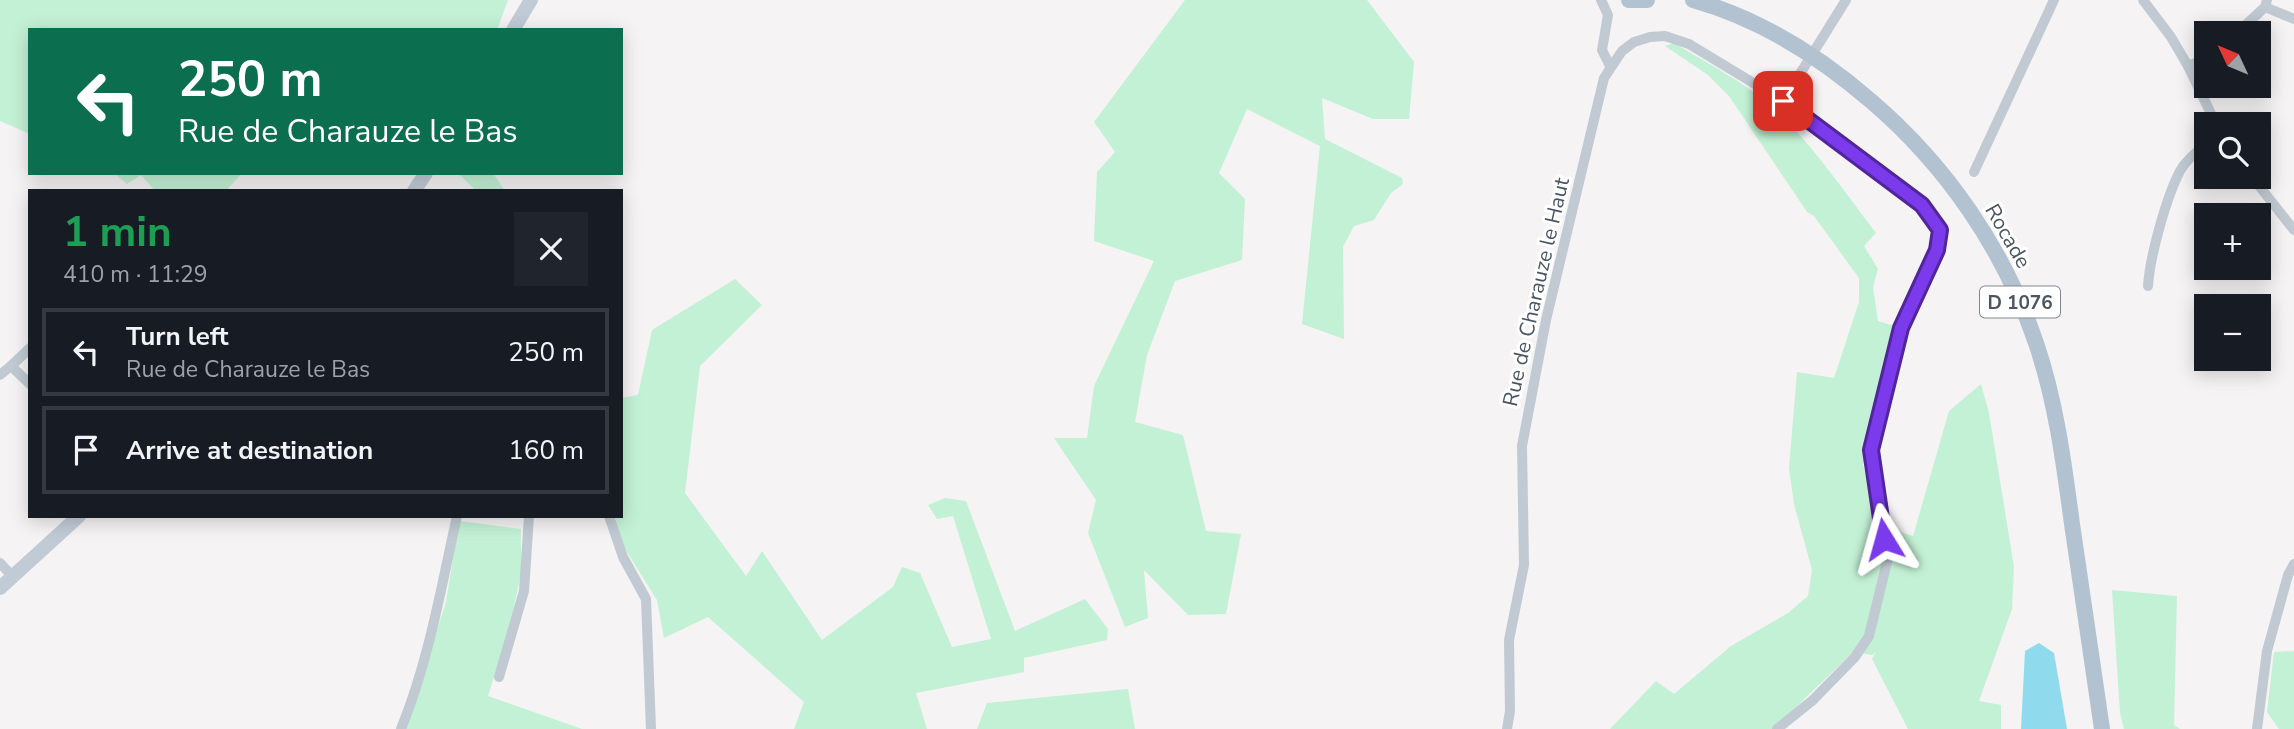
<!DOCTYPE html>
<html lang="en">
<head>
<meta charset="utf-8">
<style>
  :root { --surface:#171b24; --page:#20242c; --text:#f1f3f6; --muted:#9ea1a6; --line:#363941 }
  body { margin:0; font-family:"Nunito Sans",sans-serif; background:var(--page); color:var(--text); height:100vh; display:flex; flex-direction:column; font-size:26px; white-space:nowrap }
  * { box-sizing:border-box; margin:0 }
  p { font-size:23px; color:var(--muted) }
  .icon { flex:none; width:38px; height:38px; fill:none; stroke:currentColor; stroke-width:2; stroke-linecap:round; stroke-linejoin:round }
  .map { position:relative; flex:1; overflow:hidden }
  .details { position:absolute; left:28px; top:189px; width:595px; height:329px; display:flex; flex-direction:column; background:var(--surface); border-radius:0px; box-shadow:0 4px 18px #0003 }
  .details>* { flex:none }
  .hud { position:absolute; left:28px; top:28px; width:595px; height:147px; border-radius:0px; box-shadow:0 4px 18px #0003; background:#0b6e4f; color:#fff; overflow:hidden }
  .needle { width:46px; rotate:314deg }
  .fabs { position:absolute; left:2194px; top:21px; display:grid; gap:14px }
  .fabs a { display:grid; place-items:center; width:77px; height:77px; border-radius:0px; background:var(--surface); box-shadow:0 4px 18px #0003; font-size:35px }
  .pin { position:absolute; display:grid; place-items:center; width:60px; height:60px; color:#fff; margin:-30px; border-radius:14px; box-shadow:0 4px 10px #0006 }
  .me { position:absolute; width:77px; margin:-38px; rotate:352deg; stroke-linejoin:round; filter:drop-shadow(0 0 5px #0008) }
  .turn { display:flex; align-items:center; gap:24px; height:147px; padding:0 35px; font-size:32px }
  .turn .icon { width:91px; height:91px; stroke-width:2.5 }
  .turn b { display:block; font-size:49px; line-height:60px }
  .round { display:grid; place-items:center; flex:none; width:74px; height:74px; border-radius:0px; background:var(--page) }
  .headline { display:flex; align-items:center; justify-content:space-between; height:119px; padding:0 35px }
  h1 { font-size:42px; font-weight:700; line-height:52px; color:#1e9e55 }
  ul { padding:0; list-style:none }
  li { display:flex; align-items:center; gap:21px; height:88px; margin:0 14px 10px; padding:0 21px; border:4px solid var(--line); border-radius:0px }
  li div { flex:1 }
  li b { display:block; font-size:26px }
  li em { font-style:normal }
  .map>svg:first-child { display:block }
  .green { fill:#c3f1d5 }
  .water { fill:#90daee }
  .lines { fill:none; stroke-linecap:round; stroke-linejoin:round }
  .minor { stroke:#c1cad2; stroke-width:10 }
  .secondary { stroke:#c1cbd6; stroke-width:14 }
  .primary { stroke:#b3c2d1; stroke-width:16 }
  .route-casing { stroke:#51269a; stroke-width:18 }
  .route { stroke:#7c3aed; stroke-width:12 }
  .labels { text-anchor:middle; stroke-width:6; stroke-linejoin:round; paint-order:stroke }
  .shield { fill:#fff; stroke:#808990; stroke-width:2 }
  .shield-label { font-size:19px; font-weight:bold; fill:#4a5661 }
  .street-label { font-size:21px; fill:#4a5661; stroke:#fff }
</style>
</head>
<body>
<div class="map">
<svg width="2294" height="729" viewBox="0 0 2294 729">
  <rect width="100%" height="100%" fill="#f5f3f3"/>
  <g class="green">
    <path d="M 0,0 L 508,0 L 497,30 L 30,30 L 30,134 L 0,121 Z"/>
    <path d="M 1185,0 L 1367,0 L 1414,62 L 1409,119 L 1373,119 L 1322,98 L 1325,139 L 1402,178 L 1403,184 L 1391,193 L 1374,220 L 1354,226 L 1343,247 L 1344,339 L 1302,324 L 1320,146 L 1247,109 L 1219,173 L 1245,199 L 1242,260 L 1175,281 L 1147,355 L 1135,422 L 1183,435 L 1206,531 L 1241,534 L 1226,614 L 1188,615 L 1144,570 L 1148,618 L 1125,627 L 1088,533 L 1096,500 L 1054,438 L 1087,438 L 1094,386 L 1154,261 L 1094,241 L 1097,172 L 1115,152 L 1094,122 Z"/>
    <path d="M 1674,43 C 1712,66 1754,87 1785,119 C 1819,154 1847,195 1876,233 L 1864,246 L 1878,269 L 1873,287 L 1878,321 L 1901,328 L 1871,450 L 1863,464 C 1873,503 1869,524 1913,536 L 1949,411 L 1981,384 L 1989,413 L 2014,567 L 2012,609 L 1979,701 L 2001,705 L 2001,729 L 1908,729 L 1872,659 L 1876,652 L 1872,655 L 1853,652 L 1773,729 L 1610,729 L 1656,681 L 1674,694 L 1731,646 L 1788,613 L 1808,596 L 1812,570 L 1794,504 L 1789,468 L 1797,372 L 1834,378 L 1859,302 L 1859,278 L 1814,216 L 1807,212 L 1729,96 L 1708,75 L 1665,46 Z"/>
    <path d="M 114,173 L 242,173 L 226,191 L 155,191 L 141,175 L 127,184 Z"/>
    <path d="M 458,173 L 493,173 L 505,191 L 476,191 Z"/>
    <path d="M 735,279 L 762,305 L 700,366 L 685,493 L 746,576 L 762,551 L 822,640 L 893,587 L 902,567 L 920,573 L 952,647 L 991,639 L 953,516 L 937,519 L 928,505 L 945,498 L 966,501 L 1015,631 L 1085,599 L 1108,629 L 1107,640 L 1024,658 L 1024,672 L 916,693 L 927,729 L 794,729 L 804,702 L 708,617 L 664,638 L 657,600 L 622,544 L 615,516 L 621,516 L 621,398 L 638,395 L 652,330 Z"/>
    <path d="M 459,521 L 521,529 L 521,574 L 511,621 L 488,696 L 582,729 L 405,729 L 446,602 Z"/>
    <path d="M 2112,590 L 2177,596 L 2174,725 L 2180,729 L 2124,729 L 2120,713 Z"/>
    <path d="M 2294,651 L 2294,729 L 2279,729 L 2267,712 L 2274,652 Z"/>
    <path d="M 1128,689 L 1135,729 L 977,729 L 987,703 Z"/>
  </g>
  <path class="water" d="M 2039,643 L 2054,653 L 2067,729 L 2021,729 L 2025,651 Z"/>
  <g class="lines">
    <g class="minor">
      <path d="M 1601,0 L 1608,15 L 1602,50 L 1610,66"/>
      <path d="M 2143,0 L 2171,37 L 2188,66 L 2216,124"/>
      <path d="M 2265,7 L 2294,19"/>
      <path d="M 2237,33 L 2265,7 L 2267,0"/>
      <path d="M 2188,66 L 2207,58"/>
      <path d="M 1783,101 L 1846,0"/>
      <path d="M 1974,172 L 2054,0"/>
      <path d="M 2252,177 L 2294,230"/>
      <path d="M 2148,286 C 2150,256 2166,198 2180,171 C 2186,160 2197,151 2207,144"/>
      <path d="M 11,366 L 30,348"/>
      <path d="M 0,375 L 11,366 L 30,384"/>
      <path d="M 609,516 L 623,557 L 646,599 L 651,729"/>
      <path d="M 0,563 L 12,576"/>
      <path d="M 499,677 L 524,591 L 529,516"/>
      <path d="M 401,729 C 429,660 441,588 457,516"/>
      <path d="M 1507,729 L 1510,711 L 1509,640 L 1524,565 L 1522,446 L 1546,320 L 1604,78 L 1622,51 L 1634,42 L 1650,37 L 1665,36 L 1689,44 L 1783,101 L 1879,172 L 1922,205 L 1940,230 L 1937,250 L 1901,328 L 1871,450 L 1887,562 L 1869,636 L 1855,657 L 1813,700 L 1777,729"/>
      <path d="M 2257,729 L 2267,651 L 2288,575 L 2294,564"/>
    </g>
    <g class="secondary">
      <path d="M 513,30 L 531,0"/>
      <path d="M 414,191 L 426,173"/>
      <path d="M 0,588 L 79,516"/>
    </g>
    <g class="primary">
      <path d="M 1629,0 L 1647,0"/>
      <path d="M 1693,0 C 1758,18 1820,57 1871,101 C 1946,165 2004,249 2036,343 C 2056,401 2064,464 2072,524 C 2082,593 2092,661 2102,729"/>
    </g>
  </g>
  <g class="lines">
    <defs>
      <path id="route" d="M 1783,101 L 1922,205 L 1940,230 L 1937,250 L 1901,328 L 1871,450 L 1884,539"/>
    </defs>
    <use href="#route" class="route-casing"/>
    <use href="#route" class="route"/>
  </g>
  <g class="labels">
    <rect class="shield" x="1980" y="286.5" width="80" height="31" rx="5"/>
    <g class="shield-label">
      <text x="2020" y="309">D 1076</text>
    </g>
    <g class="street-label">
      <text transform="translate(2008 236) rotate(60)" y="7">Rocade</text>
      <text transform="translate(1536 292) rotate(-77)" y="7">Rue de Charauze le Haut</text>
    </g>
  </g>
</svg>
<div class="fabs">
<a><svg class="needle" viewBox="-14 -14 28 28"><path d="M0-13l5 13h-10z" fill="#e53935"/><path d="M0 13l5-13h-10z" fill="#9ea1a6"/></svg></a>
<a><svg class="icon" aria-label="search" viewBox="0 0 24 24"><circle cx="10" cy="10" r="6"/><path d="M15 15l6 6"/></svg></a>
<a>+</a>
<a>−</a>
</div>
<div class="pin" style="left:1783px;top:101px;background:#d93025"><svg class="icon" aria-label="arrive" viewBox="0 0 24 24"><path d="M6 21V4h12l-3 4 3 4H6"/></svg></div>
<svg class="me" style="left:1884px;top:539px" viewBox="-20 -20 40 40"><path d="M0-17L14 15 0 8-14 15z" fill="#7c3aed" stroke="#fff" stroke-width="4"/></svg>
<div class="hud">
<div class="turn"><svg class="icon" aria-label="left" viewBox="0 0 24 24"><path d="M17 20v-9H6M10 6l-5 5 5 5"/></svg><div><b>250 m</b>Rue de Charauze le Bas</div></div>
</div>
<section class="details">
<div class="headline"><div><h1>1 min</h1><p>410 m · 11:29</p></div><a class="round"><svg class="icon" aria-label="close" viewBox="0 0 24 24"><path d="M6 6l12 12M18 6L6 18"/></svg></a></div>
<ul>
<li><svg class="icon" aria-label="left" viewBox="0 0 24 24"><path d="M17 20v-9H6M10 6l-5 5 5 5"/></svg><div><b>Turn left</b><p>Rue de Charauze le Bas</p></div><em>250 m</em></li>
<li><svg class="icon" aria-label="arrive" viewBox="0 0 24 24"><path d="M6 21V4h12l-3 4 3 4H6"/></svg><div><b>Arrive at destination</b></div><em>160 m</em></li>
</ul>
</section>
</div>
</body>
</html>
